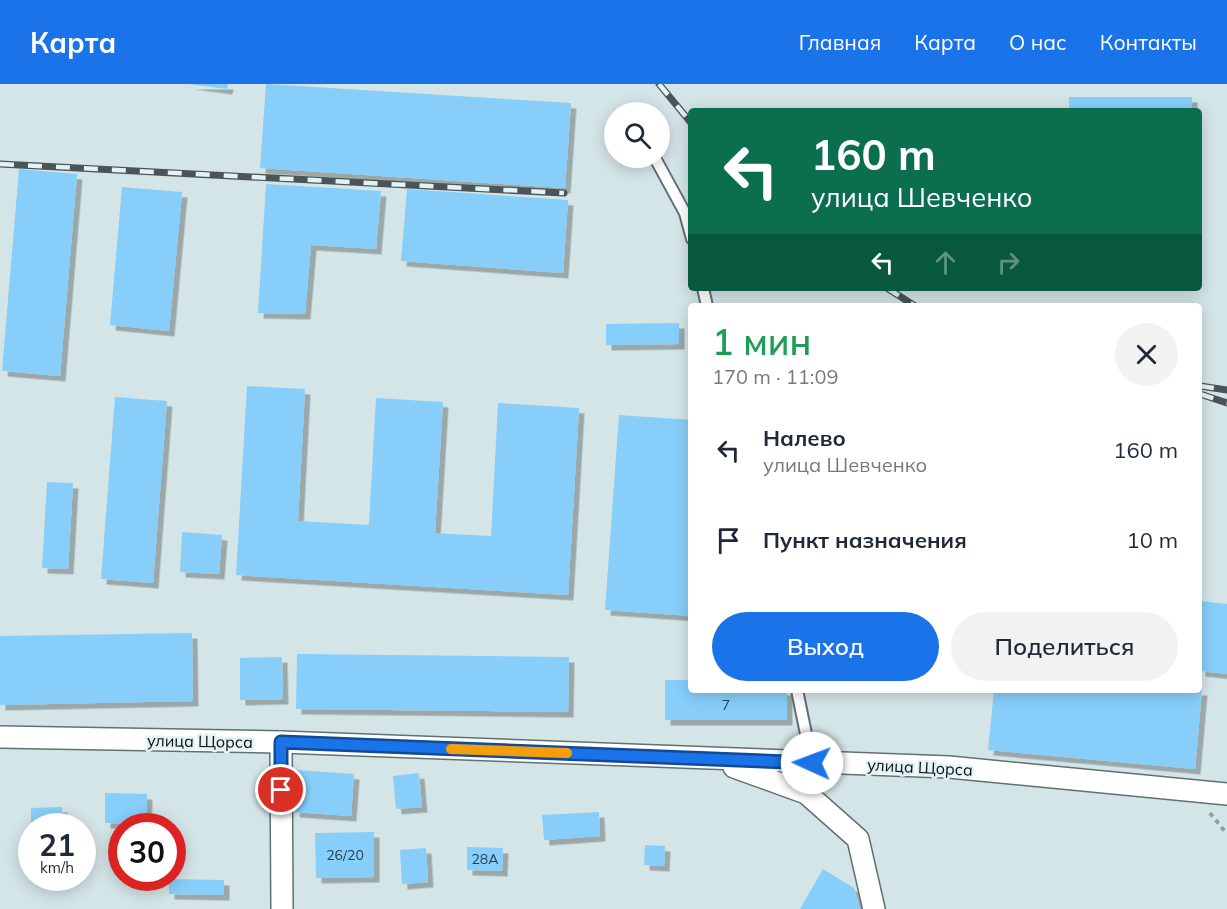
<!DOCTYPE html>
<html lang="ru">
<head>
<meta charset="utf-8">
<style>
  :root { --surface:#fff; --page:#f2f2f3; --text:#1f2937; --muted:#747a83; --accent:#1a73e8 }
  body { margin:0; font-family:Mulish,sans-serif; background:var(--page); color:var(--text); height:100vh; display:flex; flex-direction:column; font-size:22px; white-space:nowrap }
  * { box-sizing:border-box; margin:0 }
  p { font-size:20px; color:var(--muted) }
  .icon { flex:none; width:33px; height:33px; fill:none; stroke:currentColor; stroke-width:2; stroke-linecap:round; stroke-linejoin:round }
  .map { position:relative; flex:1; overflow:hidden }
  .drawer { position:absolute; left:688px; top:219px; width:514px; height:390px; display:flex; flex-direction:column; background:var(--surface); border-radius:6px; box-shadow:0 3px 15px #0003 }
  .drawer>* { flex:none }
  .hud { position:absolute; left:688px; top:24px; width:514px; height:183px; border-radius:6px; box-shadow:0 3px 15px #0003; background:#0b6e4f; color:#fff; overflow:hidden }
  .buttons { position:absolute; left:604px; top:18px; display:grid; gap:12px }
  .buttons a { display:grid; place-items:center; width:66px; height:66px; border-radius:50%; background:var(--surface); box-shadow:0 3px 15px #0003; font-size:30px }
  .speed { position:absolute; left:18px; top:729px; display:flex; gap:12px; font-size:30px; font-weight:700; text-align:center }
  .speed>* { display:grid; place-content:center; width:78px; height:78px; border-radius:50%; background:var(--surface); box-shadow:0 3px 15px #0003; line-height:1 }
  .speed small { font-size:15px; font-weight:400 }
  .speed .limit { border:9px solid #d22; background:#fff; color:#111 }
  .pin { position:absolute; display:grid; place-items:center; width:51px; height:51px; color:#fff; margin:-26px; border:3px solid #fff; border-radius:50%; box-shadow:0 2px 6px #0007 }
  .me { position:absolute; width:66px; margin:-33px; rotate:272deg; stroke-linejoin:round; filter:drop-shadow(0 0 4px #0008) }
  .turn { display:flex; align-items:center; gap:21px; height:126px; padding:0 24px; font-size:27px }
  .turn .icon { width:78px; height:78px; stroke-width:2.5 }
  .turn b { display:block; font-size:42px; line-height:51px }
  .lanes { display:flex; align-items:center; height:57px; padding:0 24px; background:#0003; justify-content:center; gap:30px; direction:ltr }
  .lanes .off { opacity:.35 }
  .round { display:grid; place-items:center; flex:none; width:63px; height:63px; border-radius:32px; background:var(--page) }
  .headline { display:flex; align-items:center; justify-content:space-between; height:102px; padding:0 24px }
  h1 { font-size:36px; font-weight:600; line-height:45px; color:#1e9e55 }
  .action { display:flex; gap:12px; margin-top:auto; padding:12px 24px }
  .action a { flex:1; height:69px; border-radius:36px; background:var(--accent); color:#fff; font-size:24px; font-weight:600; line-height:69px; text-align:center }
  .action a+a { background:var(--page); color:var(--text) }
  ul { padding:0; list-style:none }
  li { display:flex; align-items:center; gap:18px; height:90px; padding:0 24px }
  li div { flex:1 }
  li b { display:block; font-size:22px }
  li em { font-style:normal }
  header { display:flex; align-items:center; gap:36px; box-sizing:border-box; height:84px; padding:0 30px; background:var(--accent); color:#fff }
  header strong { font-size:28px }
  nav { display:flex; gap:33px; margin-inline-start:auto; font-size:21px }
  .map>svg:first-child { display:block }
  .building { fill:#87cffa; filter:url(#shadow) }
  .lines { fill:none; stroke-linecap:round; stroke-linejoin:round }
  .lane-casing { stroke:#617073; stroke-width:14 }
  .street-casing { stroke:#617073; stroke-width:24 }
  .path { stroke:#95a2a5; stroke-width:4; stroke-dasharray:4.5 4.5; stroke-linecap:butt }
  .lane { stroke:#fff; stroke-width:10 }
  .street { stroke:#fff; stroke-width:21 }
  .rail-casing { stroke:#4b5456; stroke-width:7 }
  .rail { stroke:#e2f2f5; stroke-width:4.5; stroke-dasharray:14; stroke-linecap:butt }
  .route-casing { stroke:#114b97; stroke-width:15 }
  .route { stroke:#1a73e8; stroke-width:10 }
  .slow { stroke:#f59e0b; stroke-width:10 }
  .labels { text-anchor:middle; stroke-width:5; stroke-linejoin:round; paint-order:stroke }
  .number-label { font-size:14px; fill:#29404b }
  .street-label { font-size:16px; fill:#0a1011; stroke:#e2f2f5 }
</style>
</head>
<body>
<header>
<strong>Карта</strong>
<nav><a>Главная</a><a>Карта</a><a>О нас</a><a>Контакты</a></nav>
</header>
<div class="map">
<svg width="1227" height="825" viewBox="0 0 1227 825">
  <defs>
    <filter id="shadow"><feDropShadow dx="5.5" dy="5.5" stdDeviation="0" flood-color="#0004"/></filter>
  </defs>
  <rect width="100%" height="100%" fill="#d4e5e8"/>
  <g class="building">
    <path d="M 189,0 L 228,0 L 227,5 Z"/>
    <path d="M 266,0 L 571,19 L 565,104 L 260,84 Z"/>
    <rect x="1069" y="13" width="123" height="14"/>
    <path d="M 19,85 L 77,90 L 60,292 L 2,287 Z"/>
    <path d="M 266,100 L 381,107 L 376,165 L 311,161 L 305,230 L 258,229 Z"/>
    <path d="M 122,103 L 182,108 L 169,247 L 110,241 Z"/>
    <path d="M 407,105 L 568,116 L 563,189 L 401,177 Z"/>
    <path d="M 679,239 L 679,260 L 606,261 L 606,240 Z"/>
    <path d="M 247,302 L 305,305 L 298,437 L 369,441 L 376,314 L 443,318 L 435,449 L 491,452 L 498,319 L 579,324 L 568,511 L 236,491 Z"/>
    <path d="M 115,313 L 167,317 L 153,499 L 101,495 Z"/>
    <path d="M 619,331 L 692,336 L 692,532 L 605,526 Z"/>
    <path d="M 47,398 L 73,399 L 68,485 L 42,484 Z"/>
    <path d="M 182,448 L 222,451 L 219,490 L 180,488 Z"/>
    <path d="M 1200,517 L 1227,520 L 1227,590 L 1200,587 Z"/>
    <path d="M 192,549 L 193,617 L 0,621 L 0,552 Z"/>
    <path d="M 297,570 L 569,573 L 568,628 L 296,625 Z"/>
    <path d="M 282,573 L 283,615 L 240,616 L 240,574 Z"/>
    <path d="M 665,596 L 692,596 L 692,606 L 787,606 L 787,636 L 665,636 Z"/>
    <path d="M 994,606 L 1202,606 L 1195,685 L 988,666 Z"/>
    <path d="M 297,686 L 354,690 L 351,732 L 294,728 Z"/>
    <path d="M 419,689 L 422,723 L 396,725 L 393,692 Z"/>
    <path d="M 105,709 L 147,710 L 146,740 L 105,739 Z"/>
    <path d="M 62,723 L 62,742 L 31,742 L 31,724 Z"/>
    <path d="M 599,728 L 600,752 L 544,756 L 542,731 Z"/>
    <path d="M 374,748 L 374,793 L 316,794 L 315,749 Z"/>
    <path d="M 645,761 L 665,762 L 664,782 L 644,781 Z"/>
    <path d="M 467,763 L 503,764 L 502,787 L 467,786 Z"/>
    <path d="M 426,764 L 428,798 L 402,800 L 400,766 Z"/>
    <path d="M 823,785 L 854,804 L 860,825 L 800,825 Z"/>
    <path d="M 169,795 L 224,796 L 224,811 L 169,810 Z"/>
  </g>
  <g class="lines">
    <defs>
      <g id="lane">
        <path d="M 655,74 L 685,129 L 692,155"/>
        <path d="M 703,204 L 707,222"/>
        <path d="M 797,606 L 812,679"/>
      </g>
      <g id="street">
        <path d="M 0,653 L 281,658 L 949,683 L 1227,710"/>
        <path d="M 281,658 L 282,825"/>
        <path d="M 734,683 L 806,709 L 858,755 L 874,825"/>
      </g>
    </defs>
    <use href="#lane" class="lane-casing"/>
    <use href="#street" class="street-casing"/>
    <path class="path" d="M 1210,729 L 1227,750"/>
    <use href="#lane" class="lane"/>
    <use href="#street" class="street"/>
    <defs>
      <g id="rail">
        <path d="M 659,0 L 692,40"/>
        <path d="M 0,80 L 564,109"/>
        <path d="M 887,204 L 915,222"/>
        <path d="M 1200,302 L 1227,306"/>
        <path d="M 1200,310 L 1227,319"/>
      </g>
    </defs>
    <use href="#rail" class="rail-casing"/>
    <use href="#rail" class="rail"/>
  </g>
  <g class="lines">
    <defs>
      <path id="route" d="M 281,706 L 281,658 L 812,679"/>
    </defs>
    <use href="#route" class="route-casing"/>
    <use href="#route" class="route"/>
    <path class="slow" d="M 451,665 L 567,669"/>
  </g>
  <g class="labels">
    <g class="number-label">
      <text x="726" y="626">7</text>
      <text x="345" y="776">26/20</text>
      <text x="485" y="780">28А</text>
    </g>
    <g class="street-label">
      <text transform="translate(200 657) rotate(1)" y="6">улица Щорса</text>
      <text transform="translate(920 683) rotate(3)" y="6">улица Щорса</text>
    </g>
  </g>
</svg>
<div class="buttons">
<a><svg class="icon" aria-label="search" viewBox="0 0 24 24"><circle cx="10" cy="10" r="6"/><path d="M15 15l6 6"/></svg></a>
</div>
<div class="speed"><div>21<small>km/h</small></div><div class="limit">30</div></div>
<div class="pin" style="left:281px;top:706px;background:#d93025"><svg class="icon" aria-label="arrive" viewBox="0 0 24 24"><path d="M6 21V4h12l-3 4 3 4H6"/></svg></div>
<svg class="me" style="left:812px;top:679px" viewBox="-20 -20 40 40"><circle r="19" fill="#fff"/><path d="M0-13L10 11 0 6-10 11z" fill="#1a73e8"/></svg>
<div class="hud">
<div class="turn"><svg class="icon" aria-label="left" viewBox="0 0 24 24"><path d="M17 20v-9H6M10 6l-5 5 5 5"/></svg><div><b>160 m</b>улица Шевченко</div></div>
<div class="lanes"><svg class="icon" aria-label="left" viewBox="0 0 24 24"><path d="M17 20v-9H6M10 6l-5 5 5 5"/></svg><svg class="icon off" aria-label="ahead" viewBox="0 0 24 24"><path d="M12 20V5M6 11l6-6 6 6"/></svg><svg class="icon off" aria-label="right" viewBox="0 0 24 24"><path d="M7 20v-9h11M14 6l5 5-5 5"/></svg></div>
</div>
<section class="drawer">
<div class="headline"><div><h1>1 мин</h1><p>170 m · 11:09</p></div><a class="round"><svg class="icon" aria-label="close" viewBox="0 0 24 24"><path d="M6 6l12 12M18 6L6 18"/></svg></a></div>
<ul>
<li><svg class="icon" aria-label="left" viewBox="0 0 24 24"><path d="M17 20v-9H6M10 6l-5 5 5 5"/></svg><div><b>Налево</b><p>улица Шевченко</p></div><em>160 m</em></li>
<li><svg class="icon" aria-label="arrive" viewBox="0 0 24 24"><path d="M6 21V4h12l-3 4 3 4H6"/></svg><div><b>Пункт назначения</b></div><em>10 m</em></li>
</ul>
<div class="action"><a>Выход</a><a>Поделиться</a></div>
</section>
</div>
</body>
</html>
